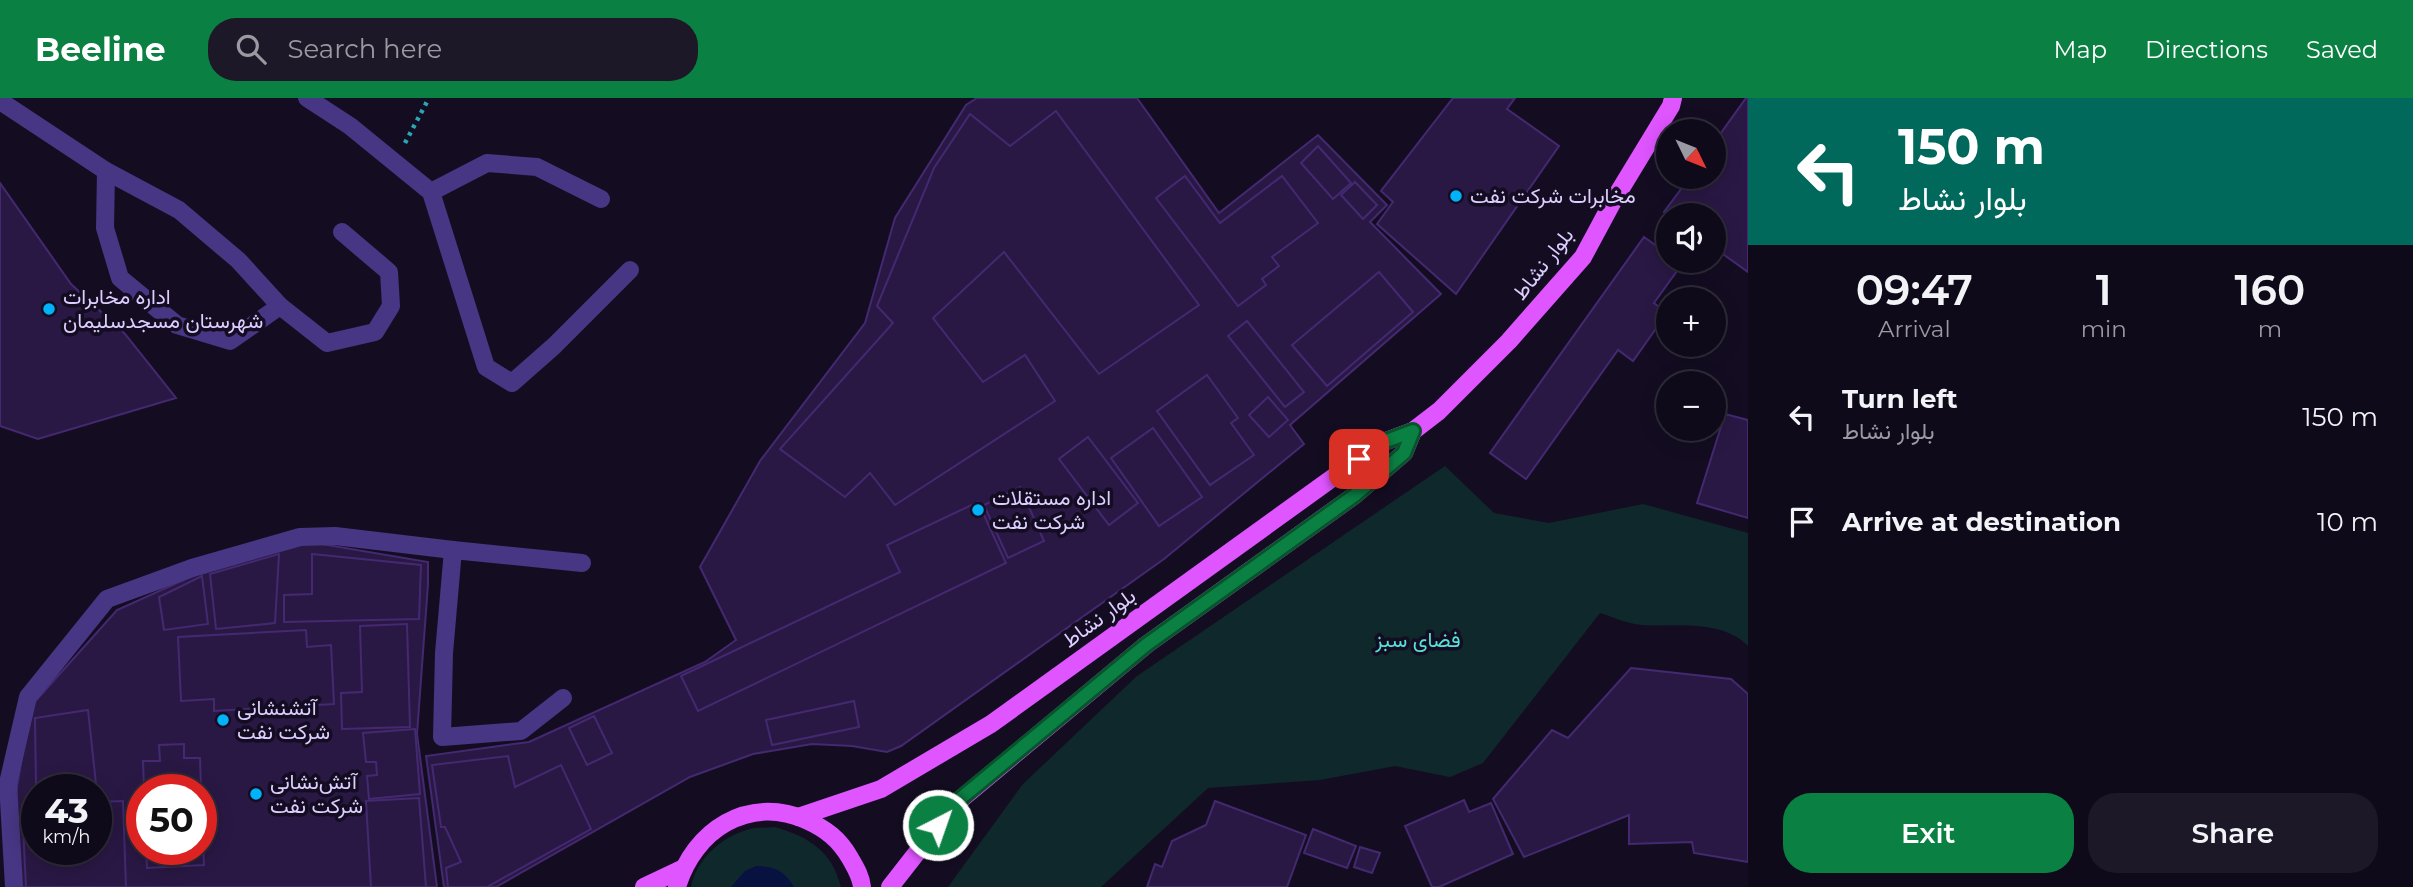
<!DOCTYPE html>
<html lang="en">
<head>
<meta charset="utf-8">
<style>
  :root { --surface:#0f0a1a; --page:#1d1827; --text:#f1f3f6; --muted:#9b9aa2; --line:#2f2b39; --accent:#0b8043 }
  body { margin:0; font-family:Montserrat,Vazirmatn,sans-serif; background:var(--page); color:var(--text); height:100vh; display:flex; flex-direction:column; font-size:26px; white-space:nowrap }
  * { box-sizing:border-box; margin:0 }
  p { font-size:23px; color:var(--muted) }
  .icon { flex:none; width:38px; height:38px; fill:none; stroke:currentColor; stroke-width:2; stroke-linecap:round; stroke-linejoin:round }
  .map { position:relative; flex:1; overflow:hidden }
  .sheet { display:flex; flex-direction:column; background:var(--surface); width:665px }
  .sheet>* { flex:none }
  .hud { background:#00695c; color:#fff; overflow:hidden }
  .needle { width:46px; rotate:133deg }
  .controls { position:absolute; left:1656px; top:21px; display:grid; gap:14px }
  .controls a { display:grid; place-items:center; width:70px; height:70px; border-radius:50%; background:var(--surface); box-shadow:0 4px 18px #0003,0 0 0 2px var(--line); font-size:35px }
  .speed { position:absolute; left:21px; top:676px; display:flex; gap:14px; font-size:35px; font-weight:700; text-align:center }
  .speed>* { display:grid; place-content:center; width:91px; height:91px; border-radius:50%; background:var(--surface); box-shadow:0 4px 18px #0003,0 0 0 2px var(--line); line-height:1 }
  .speed small { font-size:18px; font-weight:400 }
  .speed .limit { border:10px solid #d22; background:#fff; color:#111 }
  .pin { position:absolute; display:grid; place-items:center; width:60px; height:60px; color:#fff; margin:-30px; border-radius:14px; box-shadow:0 4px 10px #0006 }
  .me { position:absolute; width:77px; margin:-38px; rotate:41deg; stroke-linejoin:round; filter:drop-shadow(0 0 5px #0008) }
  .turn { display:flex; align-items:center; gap:24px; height:147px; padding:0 35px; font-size:32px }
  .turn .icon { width:91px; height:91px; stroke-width:2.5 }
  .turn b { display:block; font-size:49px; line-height:60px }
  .eta { display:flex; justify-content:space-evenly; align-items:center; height:119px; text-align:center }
  .eta b { font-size:42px; font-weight:600; line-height:49px }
  .primary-button { display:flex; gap:14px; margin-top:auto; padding:14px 35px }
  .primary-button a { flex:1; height:80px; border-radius:28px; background:var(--accent); color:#fff; font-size:28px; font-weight:600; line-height:80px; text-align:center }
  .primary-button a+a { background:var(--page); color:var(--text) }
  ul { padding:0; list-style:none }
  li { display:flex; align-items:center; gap:21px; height:105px; padding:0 35px }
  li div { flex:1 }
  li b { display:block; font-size:26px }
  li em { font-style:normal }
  header { display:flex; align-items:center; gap:42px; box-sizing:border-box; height:98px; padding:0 35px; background:var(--accent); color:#fff }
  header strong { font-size:33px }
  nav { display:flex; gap:38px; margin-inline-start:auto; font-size:24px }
  .search { width:490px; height:63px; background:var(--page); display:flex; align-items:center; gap:18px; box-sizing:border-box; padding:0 24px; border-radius:28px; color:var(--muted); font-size:26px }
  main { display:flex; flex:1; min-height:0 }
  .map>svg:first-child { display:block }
  .green { fill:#0f282c }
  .water { fill:#071240 }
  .building { fill:#291844; stroke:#442971; stroke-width:2; fill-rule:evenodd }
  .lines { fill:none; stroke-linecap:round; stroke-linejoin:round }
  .path { stroke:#29a6b7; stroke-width:4.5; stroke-dasharray:3.5 5; stroke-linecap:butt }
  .minor { stroke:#473683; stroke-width:18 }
  .major { stroke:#df55ff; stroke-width:18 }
  .route-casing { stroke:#07532c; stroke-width:18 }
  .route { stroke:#0b8043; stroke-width:12 }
  .poi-dot { fill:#00b2f9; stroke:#140d22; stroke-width:2.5 }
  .labels { text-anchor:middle; stroke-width:7; stroke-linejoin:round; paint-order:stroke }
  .poi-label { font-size:21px; fill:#dcceff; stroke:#140d22; text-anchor:start }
  .street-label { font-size:21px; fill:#dcceff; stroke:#140d22 }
  .park-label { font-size:21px; fill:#55e3da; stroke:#140d22 }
</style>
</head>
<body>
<header>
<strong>Beeline</strong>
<div class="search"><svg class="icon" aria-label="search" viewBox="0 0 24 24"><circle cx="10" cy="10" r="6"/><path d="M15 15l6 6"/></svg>Search here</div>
<nav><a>Map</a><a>Directions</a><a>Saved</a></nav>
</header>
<main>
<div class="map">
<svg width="1748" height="789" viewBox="0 0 1748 789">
  <rect width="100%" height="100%" fill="#140d22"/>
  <g class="green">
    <path d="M 1445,368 L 1494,415 L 1549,425 L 1643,406 L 1748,435 L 1748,548 C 1722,521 1676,529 1642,527 C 1628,526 1613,519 1600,515 L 1483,665 L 1450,679 L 1395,668 L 1320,682 L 1208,690 L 1101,789 L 948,789 L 1023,686 L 1137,578 Z"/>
    <path d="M 775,729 C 809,739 832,753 841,789 L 691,789 C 696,762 721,739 747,732 C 756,729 766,730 775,729 Z"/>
  </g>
  <path class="water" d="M 756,768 C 774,768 785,773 794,789 L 731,789 L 745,773 Z"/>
  <g class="building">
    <path d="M 977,0 L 1137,0 L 1219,115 L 1318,37 L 1387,107 L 1370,124 L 1441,196 L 1290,327 L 1304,346 L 1164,461 L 901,648 L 887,654 L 852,648 L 812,646 L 753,656 L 690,679 L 496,789 L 444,789 L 426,658 L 529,644 L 705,564 L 736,542 L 700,469 L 760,363 L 865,225 L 895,120 L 966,7 Z"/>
    <path d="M 1453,0 L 1515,0 L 1507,11 L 1559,48 L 1456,196 L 1377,126 L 1393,104 L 1381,93 Z"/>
    <path d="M 1746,0 L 1748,0 L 1748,174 L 1713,149 L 1713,117 L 1669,117 L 1664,114 L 1690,79 L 1713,79 L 1713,46 Z"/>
    <path d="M 1056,13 L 1199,207 L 1099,276 L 1004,154 L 933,220 L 983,284 L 1025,257 L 1055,303 L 895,407 L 870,375 L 845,399 L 780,351 L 893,225 L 877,208 L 934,70 L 970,16 L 1010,48 Z"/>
    <path d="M 1318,48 L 1351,85 L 1333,101 L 1301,65 Z"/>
    <path d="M 1185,78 L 1220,125 L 1282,78 L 1318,125 L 1272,159 L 1279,168 L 1262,181 L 1266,187 L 1238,208 L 1156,100 Z"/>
    <path d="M 1355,84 L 1377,107 L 1363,121 L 1341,97 Z"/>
    <path d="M 0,85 L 71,186 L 125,236 L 176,300 L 38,341 L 0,328 Z"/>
    <path d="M 1644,139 L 1668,156 L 1668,163 L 1677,163 L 1682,166 L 1654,205 L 1667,215 L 1633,263 L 1618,252 L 1526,381 L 1490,355 Z"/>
    <path d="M 1379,174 L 1413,214 L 1327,288 L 1292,247 Z"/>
    <path d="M 1247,223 L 1304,294 L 1285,309 L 1228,238 Z"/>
    <path d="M 1207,277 L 1238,320 L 1231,325 L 1254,357 L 1210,387 L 1157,313 Z"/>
    <path d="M 1268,299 L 1288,322 L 1269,339 L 1249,317 Z"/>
    <path d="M 1725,316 L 1748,322 L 1748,420 L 1697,405 Z"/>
    <path d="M 1153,330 L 1202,399 L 1159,428 L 1111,360 Z"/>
    <path d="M 1088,339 L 1138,405 L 1109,427 L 1059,361 Z"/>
    <path d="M 1020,389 L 1044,443 L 1008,460 L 984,407 Z"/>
    <path d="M 978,404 L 1006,465 L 698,613 L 681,578 L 900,474 L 887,447 Z"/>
    <path d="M 292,441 L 428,464 L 428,486 L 417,636 L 437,789 L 20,789 L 14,706 L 31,608 L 117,512 L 208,471 ZM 37,691 L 96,691 L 96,751 L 37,751 ZM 142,691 L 201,691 L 201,751 L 142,751 Z"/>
    <path d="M 279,456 L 275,525 L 216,531 L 210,476 Z"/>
    <path d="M 312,456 L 421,467 L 419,521 L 284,524 L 284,497 L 312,496 Z"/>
    <path d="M 202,478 L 208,526 L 164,532 L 159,499 Z"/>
    <path d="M 407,526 L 410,629 L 342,631 L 341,595 L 362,594 L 360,528 Z"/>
    <path d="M 306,532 L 307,549 L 331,547 L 334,606 L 214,613 L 214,601 L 181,603 L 178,539 Z"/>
    <path d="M 1631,570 L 1731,581 L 1748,596 L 1748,764 L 1694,755 L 1692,744 L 1629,746 L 1629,717 L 1524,759 L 1493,701 L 1552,632 L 1568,640 Z"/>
    <path d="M 854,603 L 859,629 L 772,647 L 766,622 Z"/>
    <path d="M 88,612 L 96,686 L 36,690 L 35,620 Z"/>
    <path d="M 594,618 L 612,655 L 587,667 L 569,630 Z"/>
    <path d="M 415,631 L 420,696 L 369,701 L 367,678 L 377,677 L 376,664 L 366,664 L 363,635 Z"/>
    <path d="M 184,646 L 184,660 L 200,660 L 201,691 L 144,691 L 143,663 L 160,663 L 159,647 Z"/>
    <path d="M 508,658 L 515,689 L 561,667 L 591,731 L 487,789 L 448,789 L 446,770 L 461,764 L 445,729 L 441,729 L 432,667 Z"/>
    <path d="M 201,698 L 204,767 L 147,770 L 146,751 L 201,751 Z"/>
    <path d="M 419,700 L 426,789 L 371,789 L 366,703 Z"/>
    <path d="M 1464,702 L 1469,714 L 1491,705 L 1513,756 L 1439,789 L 1432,789 L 1405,728 Z"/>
    <path d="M 123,703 L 126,789 L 26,789 L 22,707 L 37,707 L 37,751 L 96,751 L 96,704 Z"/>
    <path d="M 1215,703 L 1306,737 L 1287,789 L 1147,789 L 1155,766 L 1162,769 L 1172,743 L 1206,727 Z"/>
    <path d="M 1313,731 L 1356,748 L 1347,770 L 1304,755 Z"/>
    <path d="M 1360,749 L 1380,755 L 1372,775 L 1354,769 Z"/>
  </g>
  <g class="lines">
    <path class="path" d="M 405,45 L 429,0"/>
    <g class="minor">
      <path d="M 307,0 L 350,28 L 431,94 L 486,269 L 512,285 L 554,248 L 630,172"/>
      <path d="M 0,3 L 106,73 L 179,112 L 238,162 L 280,208 L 327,245 L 375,234 L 391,208 L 389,174 L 342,134"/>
      <path d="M 106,73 L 105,130 L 120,180 L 177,227 L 230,243 L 280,208"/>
      <path d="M 431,94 L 487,65 L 537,69 L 601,101"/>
      <path d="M 563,600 L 521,633 L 442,639 L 444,555 L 453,452 L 582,465"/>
      <path d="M 14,789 L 8,685 L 28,599 L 107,501 L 192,470 L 300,439 L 335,438 L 453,452"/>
    </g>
    <g class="major">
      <path d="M 798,719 L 881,691 L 991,626 L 1381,345 L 1413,333 L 1439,313 L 1509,243 L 1583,159 L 1612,105 L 1671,8 L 1673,0"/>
      <path d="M 644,789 L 682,771"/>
      <path d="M 677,789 C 694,732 748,697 806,722 C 826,731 839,741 850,760 C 855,769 861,778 862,789"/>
      <path d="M 890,789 L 954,707 L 1146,547 L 1355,397 L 1404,355 L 1413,333"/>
    </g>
  </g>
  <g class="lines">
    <defs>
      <path id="route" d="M 938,727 L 954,706 L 1146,547 L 1355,397 L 1404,355 L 1413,333 L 1381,345 L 1359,361"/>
    </defs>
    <use href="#route" class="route-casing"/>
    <use href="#route" class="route"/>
  </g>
  <g class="poi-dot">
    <circle cx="1456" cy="98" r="7"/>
    <circle cx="49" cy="211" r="7"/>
    <circle cx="978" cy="412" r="7"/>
    <circle cx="223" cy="622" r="7"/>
    <circle cx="256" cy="696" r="7"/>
  </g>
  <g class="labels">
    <g class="poi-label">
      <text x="1470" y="105">مخابرات شرکت نفت</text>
      <text x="63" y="206">اداره مخابرات<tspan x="63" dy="24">شهرستان مسجدسلیمان</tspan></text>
      <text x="992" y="407">اداره مستقلات<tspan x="992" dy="24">شرکت نفت</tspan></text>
      <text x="237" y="617">آتشنشانی<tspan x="237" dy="24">شرکت نفت</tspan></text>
      <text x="270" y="691">آتش‌نشانی<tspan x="270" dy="24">شرکت نفت</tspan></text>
    </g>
    <g class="street-label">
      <text transform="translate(1543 166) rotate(-52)" y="7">بلوار نشاط</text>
      <text transform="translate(1099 520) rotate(-36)" y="7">بلوار نشاط</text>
    </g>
    <g class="park-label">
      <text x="1418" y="549">فضای سبز</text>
    </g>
  </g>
</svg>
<div class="controls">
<a><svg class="needle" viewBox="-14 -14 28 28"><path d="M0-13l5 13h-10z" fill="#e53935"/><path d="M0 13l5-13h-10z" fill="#9b9aa2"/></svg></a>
<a><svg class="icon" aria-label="sound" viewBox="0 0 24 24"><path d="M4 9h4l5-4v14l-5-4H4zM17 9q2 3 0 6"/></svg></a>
<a>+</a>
<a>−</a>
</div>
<div class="speed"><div>43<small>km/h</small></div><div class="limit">50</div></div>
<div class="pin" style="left:1359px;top:361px;background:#d93025"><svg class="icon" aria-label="arrive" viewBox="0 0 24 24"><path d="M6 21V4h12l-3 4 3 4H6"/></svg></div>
<svg class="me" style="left:938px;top:727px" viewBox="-20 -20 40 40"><circle r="17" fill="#0b8043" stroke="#fff" stroke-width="3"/><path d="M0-11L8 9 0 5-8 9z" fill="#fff"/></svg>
</div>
<section class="sheet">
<div class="hud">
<div class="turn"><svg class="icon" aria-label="left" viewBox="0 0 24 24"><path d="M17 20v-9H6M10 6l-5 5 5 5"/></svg><div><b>150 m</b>بلوار نشاط</div></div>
</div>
<div class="eta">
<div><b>09:47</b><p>Arrival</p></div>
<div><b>1</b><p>min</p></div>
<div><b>160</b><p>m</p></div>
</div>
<ul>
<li><svg class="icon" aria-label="left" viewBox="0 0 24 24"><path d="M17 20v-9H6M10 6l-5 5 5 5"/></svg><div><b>Turn left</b><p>بلوار نشاط</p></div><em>150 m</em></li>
<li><svg class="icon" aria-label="arrive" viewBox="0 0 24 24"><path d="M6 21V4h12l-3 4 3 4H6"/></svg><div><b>Arrive at destination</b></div><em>10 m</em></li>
</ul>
<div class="primary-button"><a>Exit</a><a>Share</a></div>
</section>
</main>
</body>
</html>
